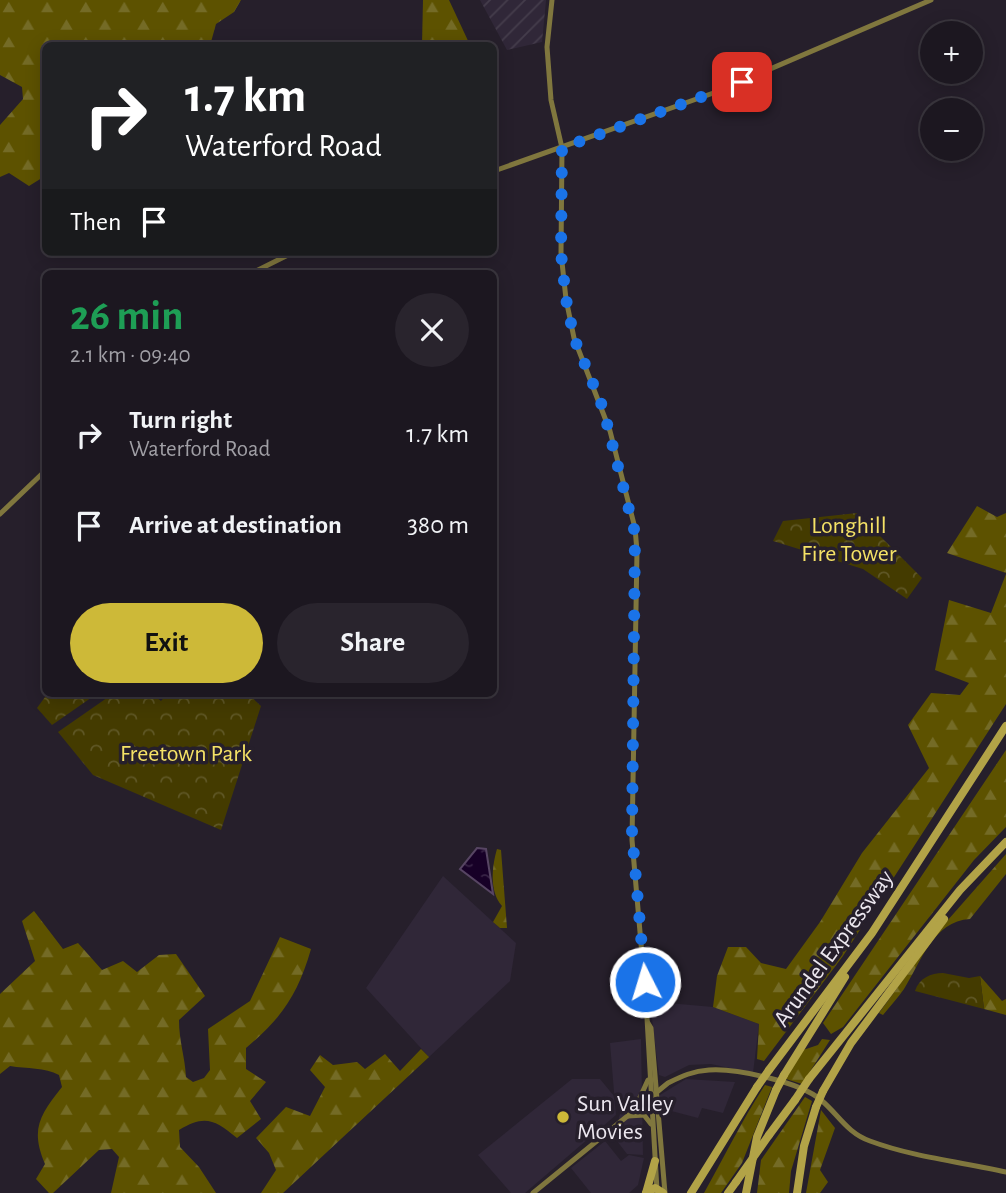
<!DOCTYPE html>
<html lang="en">
<head>
<meta charset="utf-8">
<style>
  :root { --surface:#1c1720; --page:#29242d; --text:#f1f3f6; --muted:#a09fa5; --line:#3a363e; --accent:#cdb938 }
  body { margin:0; font-family:"Alegreya Sans",sans-serif; background:var(--page); color:var(--text); height:100vh; display:flex; flex-direction:column; font-size:26px; white-space:nowrap }
  * { box-sizing:border-box; margin:0 }
  p { font-size:23px; color:var(--muted) }
  .icon { flex:none; width:38px; height:38px; fill:none; stroke:currentColor; stroke-width:2; stroke-linecap:round; stroke-linejoin:round }
  .map { position:relative; flex:1; overflow:hidden }
  .details { position:absolute; left:42px; top:270px; width:455px; height:427px; display:flex; flex-direction:column; background:var(--surface); border-radius:10px; box-shadow:0 4px 18px #0003,0 0 0 2px var(--line) }
  .details>* { flex:none }
  .top-card { position:absolute; left:42px; top:42px; width:455px; height:214px; border-radius:10px; box-shadow:0 4px 18px #0003,0 0 0 2px var(--line); background:#202124; color:#fff; overflow:hidden }
  .fabs { position:absolute; left:920px; top:21px; display:grid; gap:14px }
  .fabs a { display:grid; place-items:center; width:63px; height:63px; border-radius:50%; background:var(--surface); box-shadow:0 4px 18px #0003,0 0 0 2px var(--line); font-size:35px }
  .pin { position:absolute; display:grid; place-items:center; width:60px; height:60px; color:#fff; margin:-30px; border-radius:14px; box-shadow:0 4px 10px #0006 }
  .me { position:absolute; width:77px; margin:-38px; rotate:355deg; stroke-linejoin:round; filter:drop-shadow(0 0 5px #0008) }
  .turn { display:flex; align-items:center; gap:24px; height:147px; padding:0 28px; font-size:32px }
  .turn .icon { width:91px; height:91px; stroke-width:2.5 }
  .turn b { display:block; font-size:49px; line-height:60px }
  .then { display:flex; align-items:center; height:66px; padding:0 28px; background:#0003; gap:14px; font-size:26px }
  .round { display:grid; place-items:center; flex:none; width:74px; height:74px; border-radius:37px; background:var(--page) }
  .summary { display:flex; align-items:center; justify-content:space-between; height:119px; padding:0 28px }
  h1 { font-size:42px; font-weight:700; line-height:52px; color:#1e9e55 }
  .button { display:flex; gap:14px; margin-top:auto; padding:14px 28px }
  .button a { flex:1; height:80px; border-radius:42px; background:var(--accent); color:#111; font-size:28px; font-weight:700; line-height:80px; text-align:center }
  .button a+a { background:var(--page); color:var(--text) }
  ul { padding:0; list-style:none }
  li { display:flex; align-items:center; gap:21px; height:91px; padding:0 28px }
  li div { flex:1 }
  li b { display:block; font-size:26px }
  li em { font-style:normal }
  .map>svg:first-child { display:block }
  .built { fill:#302738 }
  .industrial { fill:url(#industrial-furrows) }
  .forest { fill:url(#forest-firs) }
  .park { fill:url(#park-crowns) }
  .water { fill:url(#water-ripples); stroke:#574563; stroke-width:2 }
  .lines { fill:none; stroke-linecap:round; stroke-linejoin:round }
  .secondary { stroke:#80773e; stroke-width:5 }
  .highway { stroke:#b2a347; stroke-width:8 }
  .highway-bridge { stroke:#b2a347; stroke-width:8 }
  .route { stroke:#1a73e8; stroke-width:12; stroke-dasharray:0 21.6 }
  .poi-dot { fill:#cdb938; stroke:#261f2b; stroke-width:2.5 }
  .labels { text-anchor:middle; stroke-width:7; stroke-linejoin:round; paint-order:stroke }
  .park-label { font-size:24px; fill:#f5e266; stroke:#261f2b }
  .street-label { font-size:24px; fill:#ece7ef; stroke:#261f2b }
  .poi-label { font-size:24px; fill:#ece7ef; stroke:#261f2b; text-anchor:start }
</style>
</head>
<body>
<div class="map">
<svg width="1006" height="1193" viewBox="0 0 1006 1193">
  <defs>
    <pattern id="industrial-furrows" width="10" height="10" patternUnits="userSpaceOnUse" patternTransform="scale(1.75)"><rect width="10" height="10" fill="#302738"/><path d="M-1 1l2-2M0 10L10 0M9 11l2-2" fill="none" stroke="#443c4b"/></pattern>
    <pattern id="forest-firs" width="22" height="20" patternUnits="userSpaceOnUse" patternTransform="scale(1.75)"><rect width="22" height="20" fill="#5d5200"/><path d="M5 1l3.5 6h-7zM16 11l3.5 6h-7z" fill="#746b26"/></pattern>
    <pattern id="park-crowns" width="20" height="18" patternUnits="userSpaceOnUse" patternTransform="scale(1.75)"><rect width="20" height="18" fill="#443b00"/><path d="M2 6a3 3 0 1 1 6 0M12 15a3 3 0 1 1 6 0" fill="none" stroke="#5f5726"/></pattern>
    <pattern id="water-ripples" width="26" height="14" patternUnits="userSpaceOnUse" patternTransform="scale(1.75)"><rect width="26" height="14" fill="#170027"/><path d="M2 4q2-2 4 0t4 0M15 11q2-2 4 0t4 0" fill="none" stroke="#392547"/></pattern>
  </defs>
  <rect width="100%" height="100%" fill="#261f2b"/>
  <g class="built">
    <path d="M 443,876 L 516,943 L 510,981 L 429,1057 L 366,988 Z"/>
    <path d="M 654,965 L 671,972 L 668,1003 L 713,1007 L 759,1024 L 753,1073 L 711,1064 L 689,1065 L 665,1077 L 659,1075 L 649,995 Z"/>
    <path d="M 641,1039 L 643,1155 L 627,1154 L 614,1137 L 620,1114 L 614,1092 L 610,1043 Z"/>
    <path d="M 572,1079 L 600,1079 L 614,1096 L 616,1115 L 525,1193 L 511,1193 L 478,1155 Z"/>
    <path d="M 686,1079 L 735,1082 L 723,1113 L 702,1108 L 698,1118 L 660,1108 L 660,1095 Z"/>
    <path d="M 605,1141 L 621,1161 L 629,1155 L 644,1158 L 638,1185 L 629,1193 L 591,1193 L 571,1168 Z"/>
  </g>
  <path class="industrial" d="M 480,0 L 546,0 L 542,42 L 507,50 Z"/>
  <g class="forest">
    <path d="M 0,0 L 241,0 L 234,12 L 216,24 L 211,42 L 222,45 L 46,46 L 45,176 L 29,186 L 9,173 L 0,177 L 0,125 L 23,99 L 22,87 L 0,75 Z"/>
    <path d="M 423,0 L 449,0 L 470,45 L 422,45 Z"/>
    <path d="M 977,506 L 997,517 L 1006,513 L 1006,573 L 947,553 Z"/>
    <path d="M 1006,574 L 1006,704 L 843,956 L 764,1061 L 757,1059 L 759,1024 L 713,1007 L 717,976 L 728,947 L 746,947 L 761,963 L 786,969 L 820,922 L 862,853 L 929,768 L 908,725 L 931,693 L 960,695 L 969,683 L 935,670 L 949,600 L 991,613 Z"/>
    <path d="M 1006,750 L 1006,827 L 974,860 L 843,1027 L 831,1034 L 823,1023 Z"/>
    <path d="M 497,849 L 501,850 L 507,928 L 500,928 L 493,922 L 502,906 C 489,891 492,866 497,849 Z"/>
    <path d="M 1006,854 L 1006,874 L 970,919 C 933,921 921,962 904,989 C 898,998 890,1006 883,1015 L 879,1013 L 940,929 Z"/>
    <path d="M 34,911 L 63,949 L 78,943 L 102,970 L 123,961 L 137,972 L 159,955 L 176,954 L 205,996 L 179,1020 C 179,1041 185,1057 186,1077 L 193,1082 L 204,1078 L 210,1070 L 208,1029 L 250,1001 L 280,937 L 311,949 C 298,994 282,1018 246,1048 L 246,1069 L 266,1082 L 250,1101 L 261,1119 L 237,1138 C 215,1120 205,1114 179,1130 L 180,1147 L 199,1167 L 216,1193 L 111,1193 L 119,1157 L 112,1149 L 99,1150 L 53,1193 L 49,1193 L 36,1179 L 45,1164 C 30,1129 40,1115 62,1087 L 59,1075 C 45,1067 27,1069 10,1066 L 0,1074 L 0,994 L 35,961 L 22,921 Z"/>
    <path d="M 980,976 L 1002,1001 L 1006,999 L 1006,1015 L 984,1009 Z"/>
    <path d="M 822,1039 L 830,1040 L 802,1084 L 786,1079 L 803,1050 L 818,1045 Z"/>
    <path d="M 421,1049 L 429,1057 L 283,1193 L 261,1193 L 276,1170 L 269,1153 L 256,1138 L 286,1107 L 310,1116 L 325,1087 L 310,1070 L 320,1055 L 333,1065 L 357,1062 L 365,1069 L 385,1054 L 400,1071 Z"/>
    <path d="M 765,1085 L 772,1087 L 742,1163 L 721,1193 L 704,1193 C 725,1156 742,1120 765,1085 Z"/>
    <path d="M 805,1097 L 812,1101 L 791,1171 L 789,1193 L 757,1193 L 761,1160 Z"/>
    <path d="M 821,1110 L 835,1128 L 820,1170 L 828,1182 L 820,1193 L 806,1193 Z"/>
  </g>
  <g class="park">
    <path d="M 857,513 L 922,578 L 907,599 L 863,569 L 773,541 L 783,521 Z"/>
    <path d="M 48,693 L 98,693 L 52,725 L 37,708 Z"/>
    <path d="M 114,693 L 151,693 L 161,701 L 168,693 L 247,693 L 261,706 L 221,830 L 93,775 L 58,732 Z"/>
    <path d="M 943,973 L 969,978 L 980,976 L 984,1009 L 915,991 C 919,978 931,973 943,973 Z"/>
  </g>
  <path class="water" d="M 477,848 L 486,849 L 493,894 L 460,869 Z"/>
  <g class="lines">
    <g class="secondary">
      <path d="M 552,0 L 547,47 L 551,100 L 562,148 L 561,253 L 566,299 L 574,338 L 610,431 L 635,528 L 637,551 L 632,840 L 646,1001 L 657,1190"/>
      <path d="M 494,171 L 719,91 L 931,0"/>
      <path d="M 252,273 L 294,252"/>
      <path d="M 0,514 L 46,470"/>
      <path d="M 648,1023 L 651,1028 L 665,1193"/>
      <path d="M 636,1106 L 648,1080"/>
      <path d="M 628,1116 L 644,1115 L 651,1124"/>
      <path d="M 533,1193 L 668,1083 C 682,1076 693,1071 709,1070 C 736,1068 800,1082 821,1100 C 838,1114 847,1133 870,1141 C 913,1157 961,1162 1006,1172"/>
    </g>
    <g class="highway">
      <path d="M 769,1070 L 872,933 L 1006,726"/>
      <path d="M 784,1075 L 845,977"/>
      <path d="M 809,1079 L 960,890 L 1006,842"/>
      <path d="M 823,1091 L 851,1043 L 944,919"/>
      <path d="M 769,1135 L 795,1100"/>
      <path d="M 646,1193 L 655,1161"/>
      <path d="M 646,1193 L 655,1188 L 663,1193"/>
      <path d="M 691,1193 L 757,1087"/>
      <path d="M 728,1193 L 736,1182"/>
      <path d="M 746,1193 L 757,1137 L 776,1090"/>
      <path d="M 797,1193 L 804,1146 L 816,1107"/>
    </g>
    <g class="highway-bridge">
      <path d="M 757,1087 L 769,1070"/>
      <path d="M 776,1090 L 784,1075"/>
      <path d="M 795,1100 L 809,1079"/>
      <path d="M 816,1107 L 823,1091"/>
      <path d="M 736,1182 L 769,1135"/>
    </g>
  </g>
  <g class="lines">
    <path class="route" d="M 645,982 L 632,833 L 635,533 L 603,408 L 574,338 L 566,299 L 561,253 L 562,148 L 742,82"/>
  </g>
  <circle class="poi-dot" cx="563" cy="1117" r="7"/>
  <g class="labels">
    <g class="park-label">
      <text x="849" y="533">Longhill<tspan x="849" dy="28">Fire Tower</tspan></text>
      <text x="186" y="761">Freetown Park</text>
    </g>
    <g class="street-label">
      <text transform="translate(833 948) rotate(-54)" y="8">Arundel Expressway</text>
    </g>
    <g class="poi-label">
      <text x="577" y="1111">Sun Valley<tspan x="577" dy="28">Movies</tspan></text>
    </g>
  </g>
</svg>
<div class="fabs">
<a>+</a>
<a>−</a>
</div>
<div class="pin" style="left:742px;top:82px;background:#d93025"><svg class="icon" aria-label="arrive" viewBox="0 0 24 24"><path d="M6 21V4h12l-3 4 3 4H6"/></svg></div>
<svg class="me" style="left:645px;top:982px" viewBox="-20 -20 40 40"><circle r="17" fill="#1a73e8" stroke="#fff" stroke-width="3"/><path d="M0-11L8 9 0 5-8 9z" fill="#fff"/></svg>
<div class="top-card">
<div class="turn"><svg class="icon" aria-label="right" viewBox="0 0 24 24"><path d="M7 20v-9h11M14 6l5 5-5 5"/></svg><div><b>1.7 km</b>Waterford Road</div></div>
<div class="then">Then<svg class="icon" aria-label="arrive" viewBox="0 0 24 24"><path d="M6 21V4h12l-3 4 3 4H6"/></svg></div>
</div>
<section class="details">
<div class="summary"><div><h1>26 min</h1><p>2.1 km · 09:40</p></div><a class="round"><svg class="icon" aria-label="close" viewBox="0 0 24 24"><path d="M6 6l12 12M18 6L6 18"/></svg></a></div>
<ul>
<li><svg class="icon" aria-label="right" viewBox="0 0 24 24"><path d="M7 20v-9h11M14 6l5 5-5 5"/></svg><div><b>Turn right</b><p>Waterford Road</p></div><em>1.7 km</em></li>
<li><svg class="icon" aria-label="arrive" viewBox="0 0 24 24"><path d="M6 21V4h12l-3 4 3 4H6"/></svg><div><b>Arrive at destination</b></div><em>380 m</em></li>
</ul>
<div class="button"><a>Exit</a><a>Share</a></div>
</section>
</div>
</body>
</html>
